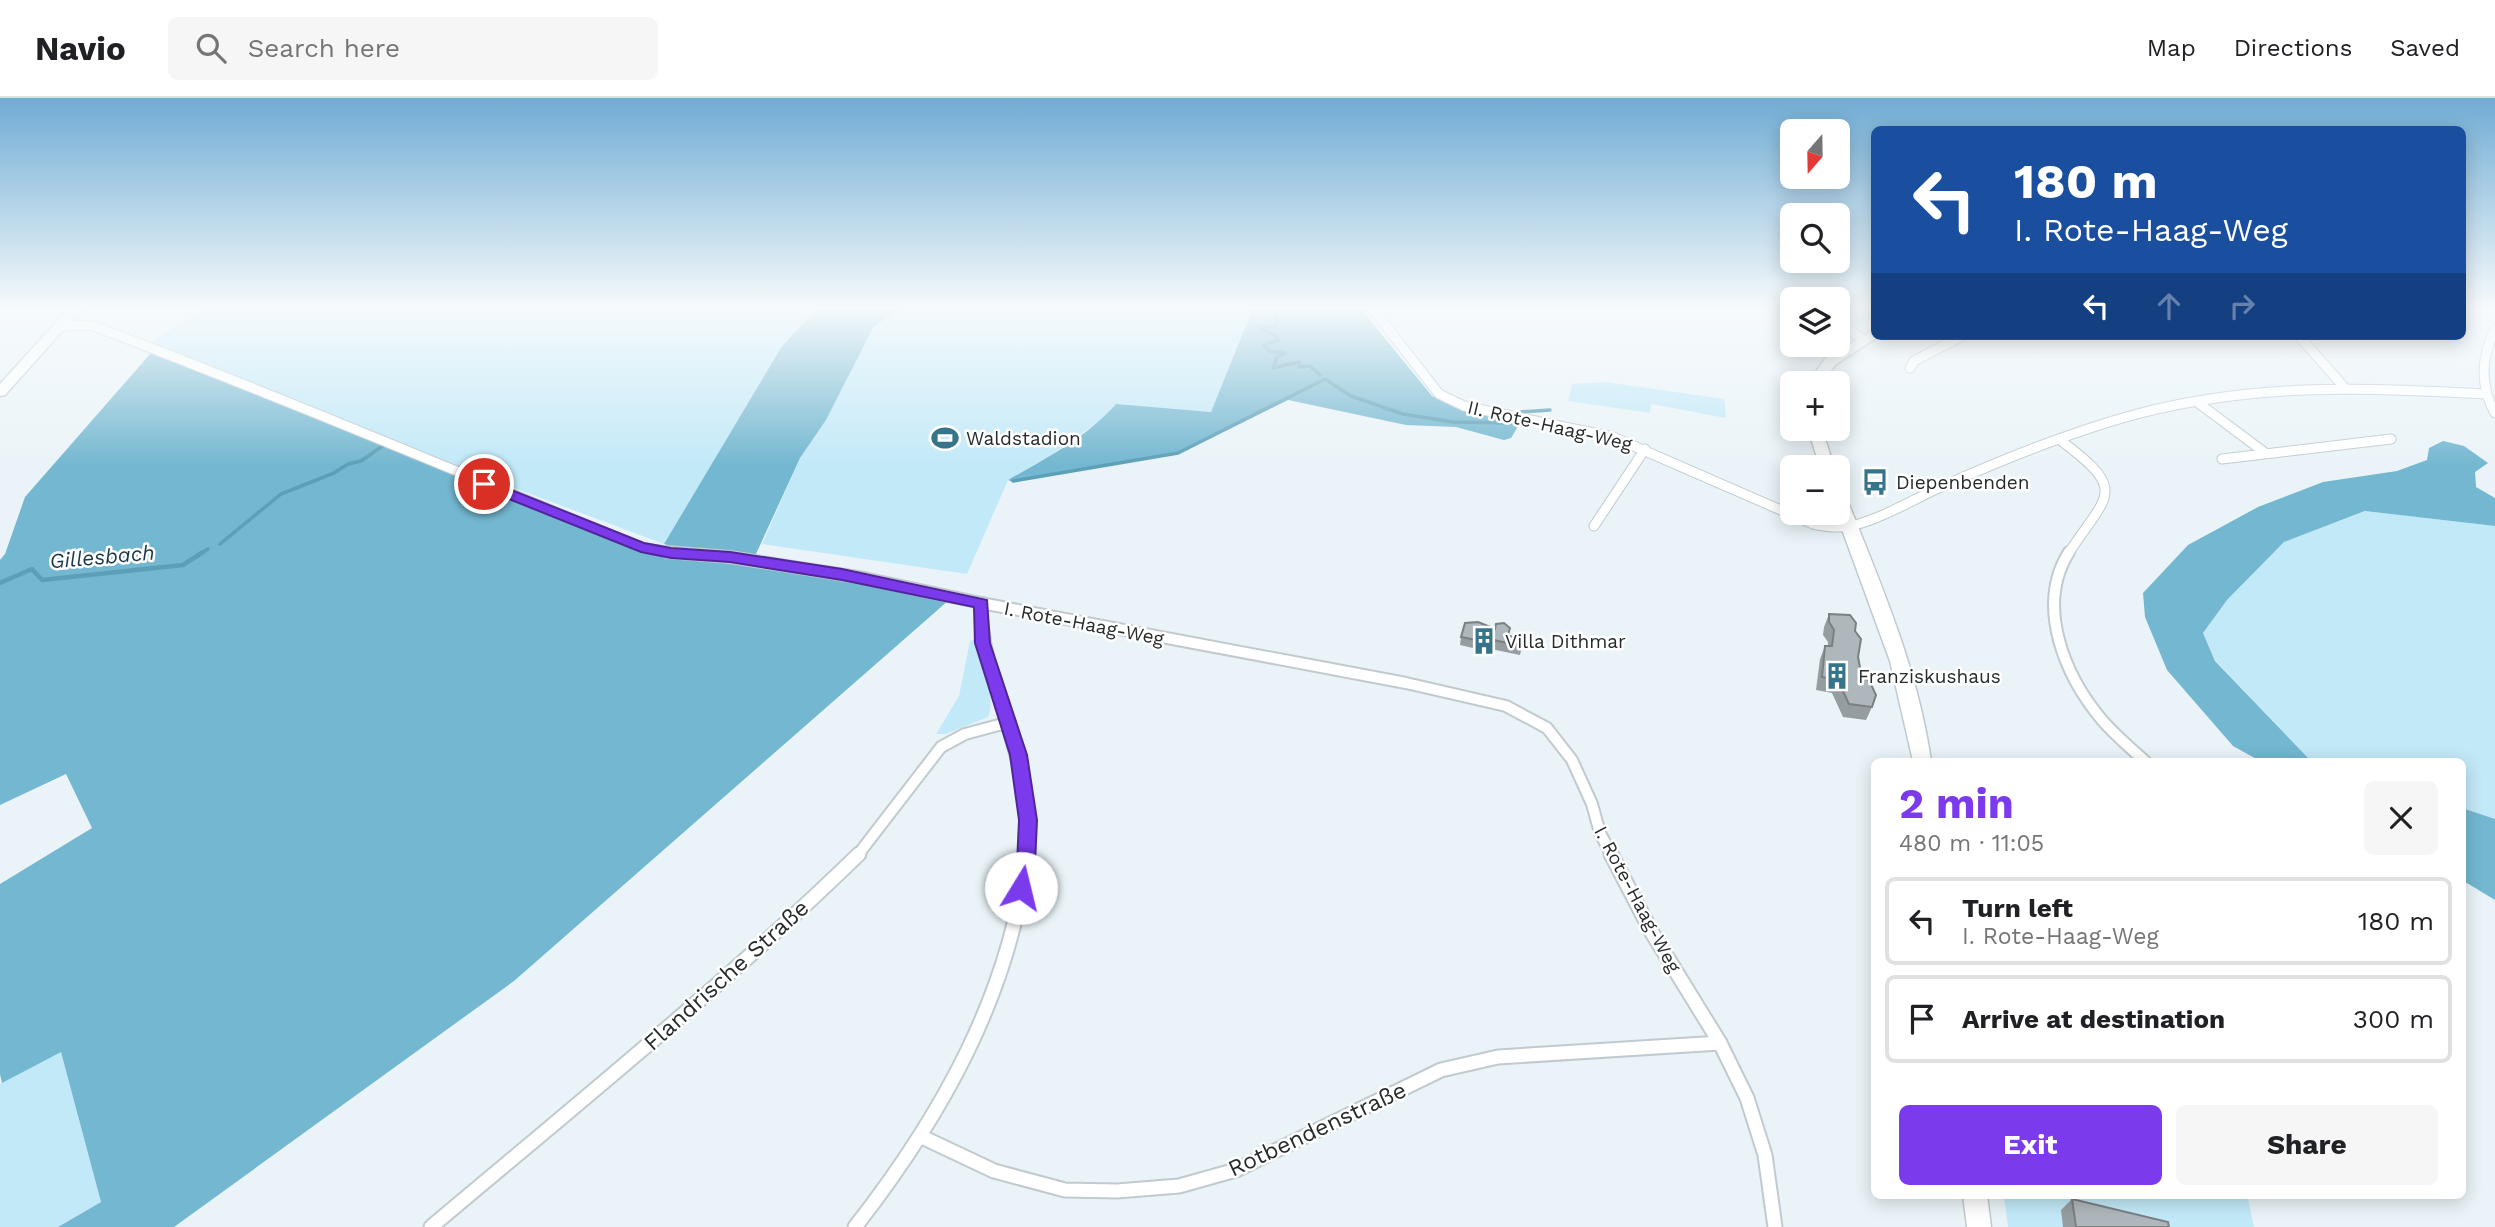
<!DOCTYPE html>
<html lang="en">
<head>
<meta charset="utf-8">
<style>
  :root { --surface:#fff; --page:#f6f6f6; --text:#202124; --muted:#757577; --line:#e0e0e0; --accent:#7c3aed }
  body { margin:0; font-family:"Work Sans",sans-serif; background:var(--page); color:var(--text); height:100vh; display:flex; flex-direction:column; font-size:26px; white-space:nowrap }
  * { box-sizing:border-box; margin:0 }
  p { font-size:23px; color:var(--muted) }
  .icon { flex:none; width:38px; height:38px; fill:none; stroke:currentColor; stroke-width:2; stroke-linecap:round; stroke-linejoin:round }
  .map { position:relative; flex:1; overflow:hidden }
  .side { position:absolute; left:1871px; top:660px; width:595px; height:441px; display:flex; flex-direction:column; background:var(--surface); border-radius:10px; box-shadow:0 4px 18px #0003 }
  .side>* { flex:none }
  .banner { position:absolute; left:1871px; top:28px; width:595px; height:214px; border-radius:10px; box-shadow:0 4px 18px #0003; background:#1a4fa0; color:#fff; overflow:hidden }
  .needle { width:46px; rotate:200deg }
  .controls { position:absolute; left:1780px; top:21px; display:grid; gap:14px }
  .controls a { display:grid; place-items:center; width:70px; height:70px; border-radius:10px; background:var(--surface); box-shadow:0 4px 18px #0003; font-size:35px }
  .pin { position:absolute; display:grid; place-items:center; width:60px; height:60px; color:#fff; margin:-30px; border:4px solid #fff; border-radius:50%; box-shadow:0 2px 7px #0007 }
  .me { position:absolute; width:77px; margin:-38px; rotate:9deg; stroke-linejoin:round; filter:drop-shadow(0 0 5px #0008) }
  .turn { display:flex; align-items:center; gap:24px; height:147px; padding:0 28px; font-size:32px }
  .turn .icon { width:91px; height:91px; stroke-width:2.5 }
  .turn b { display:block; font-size:49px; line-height:60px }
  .lanes { display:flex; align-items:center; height:66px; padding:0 28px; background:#0003; justify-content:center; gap:35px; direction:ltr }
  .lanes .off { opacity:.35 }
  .round { display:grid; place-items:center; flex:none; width:74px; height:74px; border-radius:10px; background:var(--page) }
  .overview { display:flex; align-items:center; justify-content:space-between; height:119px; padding:0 28px }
  h1 { font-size:42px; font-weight:700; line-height:52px; color:var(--accent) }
  .action { display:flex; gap:14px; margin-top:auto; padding:14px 28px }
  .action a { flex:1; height:80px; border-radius:10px; background:var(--accent); color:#fff; font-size:28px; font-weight:700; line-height:80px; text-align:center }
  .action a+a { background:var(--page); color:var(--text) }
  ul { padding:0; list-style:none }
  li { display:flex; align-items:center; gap:21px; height:88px; margin:0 14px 10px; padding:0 14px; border:4px solid var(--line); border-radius:10px }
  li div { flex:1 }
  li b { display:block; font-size:26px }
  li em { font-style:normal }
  header { display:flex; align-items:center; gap:42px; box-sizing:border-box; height:98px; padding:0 35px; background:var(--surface); border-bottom:2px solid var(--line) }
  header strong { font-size:33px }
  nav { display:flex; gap:38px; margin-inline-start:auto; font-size:24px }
  .search { width:490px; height:63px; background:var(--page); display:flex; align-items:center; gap:18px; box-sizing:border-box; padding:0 24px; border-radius:10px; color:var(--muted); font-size:26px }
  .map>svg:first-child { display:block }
  .green { fill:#c2e9f8 }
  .forest { fill:#73b7d0 }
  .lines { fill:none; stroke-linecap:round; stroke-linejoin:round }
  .stream-far1 { stroke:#5c9fb7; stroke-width:3.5 }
  .stream { stroke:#5c9fb7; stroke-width:4.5 }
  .street-far2-casing { stroke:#c1cace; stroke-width:11 }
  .street-far1-casing { stroke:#c1cace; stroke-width:14 }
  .street-casing { stroke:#c1cace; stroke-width:17 }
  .primary-casing { stroke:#c1cace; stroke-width:3 }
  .street-far2 { stroke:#fff; stroke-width:9 }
  .street-far1 { stroke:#fff; stroke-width:10 }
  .street { stroke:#fff; stroke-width:13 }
  .primary { fill:#fff; fill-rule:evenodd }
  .wall { fill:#969da1 }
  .building { fill:#aeb7bb; stroke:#7a8083; stroke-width:2 }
  .route { fill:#7c3aed; stroke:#51269a; stroke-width:2 }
  .labels { text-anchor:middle; stroke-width:5; stroke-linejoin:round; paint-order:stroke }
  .street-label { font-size:19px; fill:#262a2b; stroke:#fff }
  .poi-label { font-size:19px; fill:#262a2b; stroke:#fff; text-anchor:start }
  .water-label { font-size:21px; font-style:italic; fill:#193945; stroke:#fff }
  .near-street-label { font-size:23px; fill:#262a2b; stroke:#fff }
</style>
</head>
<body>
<header>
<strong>Navio</strong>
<div class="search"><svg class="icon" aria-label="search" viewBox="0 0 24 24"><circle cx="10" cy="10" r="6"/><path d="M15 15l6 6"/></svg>Search here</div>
<nav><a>Map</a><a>Directions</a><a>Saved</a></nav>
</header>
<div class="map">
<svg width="2495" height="1129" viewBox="0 0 2495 1129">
  <rect width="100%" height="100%" fill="#eaf4f8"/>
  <g class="green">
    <path d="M 206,210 L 818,210 L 782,248 L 664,446 L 383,341 L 304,305 L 151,244 Z"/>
    <path d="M 903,210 L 1253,210 L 1211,314 L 1116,307 L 1105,319 L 1051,357 L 1008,382 L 967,476 L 762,446 L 800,360 L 826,322 L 874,228 Z"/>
    <path d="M 1838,210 L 1874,210 L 1874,220 L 1852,232 L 1838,222 Z"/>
    <path d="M 1605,284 L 1724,301 L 1726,320 L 1651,306 L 1650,315 L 1568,303 L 1572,286 Z"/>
    <path d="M 2366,413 L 2495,428 L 2495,721 L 2462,710 L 2462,663 L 2311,663 L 2215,562 L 2203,535 L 2227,502 L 2284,444 Z"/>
    <path d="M 974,541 C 981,564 997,596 988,619 L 946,636 L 936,636 L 959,598 L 970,543 Z"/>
    <path d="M 61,953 L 101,1104 L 58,1129 L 0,1129 L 0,986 Z"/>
    <path d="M 2004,1097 L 2247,1097 L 2254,1129 L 2008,1129 Z"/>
  </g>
  <g class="forest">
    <path d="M 818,210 L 903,210 L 874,228 L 826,322 L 800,360 L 755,458 L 676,450 L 664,446 L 782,248 Z"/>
    <path d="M 1253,210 L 1360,210 L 1432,298 L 1460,312 L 1520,325 L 1511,340 L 1504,342 L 1456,329 L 1406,327 L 1288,302 L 1178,356 L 1013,384 L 1008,382 C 1045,361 1087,339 1116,306 L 1211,314 Z"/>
    <path d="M 151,255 L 298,309 L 648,456 L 751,466 L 949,502 L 514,883 L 174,1129 L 58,1129 L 101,1104 L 61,954 L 2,985 L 0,976 L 0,786 L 92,730 L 66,676 L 0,707 L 0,462 L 5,456 L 25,399 Z"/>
    <path d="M 2443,343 L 2464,348 L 2488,365 L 2475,374 L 2476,389 L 2495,400 L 2495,428 L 2365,413 L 2284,444 L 2227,502 L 2203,535 L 2215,563 L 2311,663 L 2260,663 L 2233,648 L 2167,572 L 2145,519 L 2143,495 L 2188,447 L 2258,409 L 2323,384 L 2397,373 L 2427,362 L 2429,350 Z"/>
    <path d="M 2462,710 L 2495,721 L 2495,802 L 2462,782 Z"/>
  </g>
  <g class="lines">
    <g class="stream-far1">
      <path d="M 1277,210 L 1276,229 L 1259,229 L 1277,239 L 1278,242 L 1264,247 L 1269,253 L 1285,255 L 1277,259 L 1273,270 L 1299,264 L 1299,269 L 1310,268 L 1320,277"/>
      <path d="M 1013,383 L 1178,355 L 1325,281 L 1351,298 L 1403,316 L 1453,324 L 1512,325 L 1520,314 L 1550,312"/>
      <path d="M 220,446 L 281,396 L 334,375 L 348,366 L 361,363 L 384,347"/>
      <path d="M 200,456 L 208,451"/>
    </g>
    <path class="stream" d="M 0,485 L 32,471 L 42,482 L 183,467 L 203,454"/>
    <defs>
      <g id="street-far2">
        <path d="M 1372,210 L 1439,296 L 1464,308 L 1613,339 L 1813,426 C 1827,429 1841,431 1855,427 C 1885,419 1914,401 1943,388 C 2006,360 2070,334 2137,316 C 2257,285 2365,289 2486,296"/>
        <path d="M 1838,224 L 1862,241"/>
        <path d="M 61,228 L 91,227 C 276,297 458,374 641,449 L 684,456"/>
        <path d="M 2495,232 C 2481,258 2480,289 2495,315"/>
        <path d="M 2299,238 L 2344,289"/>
        <path d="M 1910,270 L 1914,263 L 1962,238"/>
        <path d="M 2197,304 L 2264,354"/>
        <path d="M 2060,342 C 2130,394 2107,396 2068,456"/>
        <path d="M 2222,361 L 2391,341"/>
        <path d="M 1594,428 L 1645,351"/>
      </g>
      <g id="street-far1">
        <path d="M 667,454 L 730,459 L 864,480 L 981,505 L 1406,585 L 1506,608 L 1547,630 L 1572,662 L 1592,706 L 1600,735 L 1612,758"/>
        <path d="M 2069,454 C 2035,508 2065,578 2102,622 C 2115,637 2130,650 2145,663"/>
        <path d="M 981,505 C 983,592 1036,669 1026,758"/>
        <path d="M 857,758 L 941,649 L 965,636 L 1010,624"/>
      </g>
      <g id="street">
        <path d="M 1611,756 L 1651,833 L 1720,945 L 1747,1000 L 1765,1057 L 1775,1129"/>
        <path d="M 922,1039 L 994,1073 L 1065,1092 L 1117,1093 L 1179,1088 L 1236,1072 L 1441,972 L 1498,959 L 1720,945"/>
        <path d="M 431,1129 C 576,1007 723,888 859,756"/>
        <path d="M 855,1129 C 941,1019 1010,897 1027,756"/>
      </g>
      <g id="primary">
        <path d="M 69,210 L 83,210 L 5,297 L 0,298 L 0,286 Z"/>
        <path d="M 1874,231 L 1874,238 L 1879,238 L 1835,267 L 1822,285 L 1808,285 L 1825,261 Z"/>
        <path d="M 1808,331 L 1822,331 L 1834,369 L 1820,369 Z"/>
        <path d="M 1838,394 L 1846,399 C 1880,484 1918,571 1931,663 L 1913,663 L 1890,563 L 1836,415 Z"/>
        <path d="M 1963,1097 L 1987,1097 L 1991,1129 L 1967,1129 Z"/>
      </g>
    </defs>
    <use href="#street-far2" class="street-far2-casing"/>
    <use href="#street-far1" class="street-far1-casing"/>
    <use href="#street" class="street-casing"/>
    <use href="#primary" class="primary-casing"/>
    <use href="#street-far2" class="street-far2"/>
    <use href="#street-far1" class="street-far1"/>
    <use href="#street" class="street"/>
    <use href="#primary" class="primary"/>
  </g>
  <g class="wall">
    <path d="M 2444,238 L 2461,238 L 2459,241 Z"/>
    <path d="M 1829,516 L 1855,533 L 1862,580 L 1872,609 L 1866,622 L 1843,619 L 1832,595 L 1816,592 L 1820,561 L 1825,548 L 1828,548 L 1828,544 L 1823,537 L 1824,529 Z"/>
    <path d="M 1510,530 L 1508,537 L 1523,544 L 1520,557 L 1491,551 L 1490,554 L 1460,547 L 1461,539 L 1495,531 Z"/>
    <path d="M 2072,1101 L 2169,1129 L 2063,1129 L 2061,1112 Z"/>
  </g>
  <g class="building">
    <path d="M 1829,516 L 1850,517 L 1856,525 L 1855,533 L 1861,541 L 1858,559 L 1862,580 L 1869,582 L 1876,597 L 1872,609 L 1849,606 L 1838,582 L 1822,579 L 1825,548 L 1832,548 L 1834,532 L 1829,524 Z"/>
    <path d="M 1478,524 L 1495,531 L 1496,526 L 1504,525 L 1510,530 L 1508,537 L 1523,544 L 1522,548 L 1493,542 L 1492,545 L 1461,539 L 1465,525 Z"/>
    <path d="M 2072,1101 L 2168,1124 L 2169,1129 L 2076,1129 Z"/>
  </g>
  <linearGradient id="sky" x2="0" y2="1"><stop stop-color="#70acd4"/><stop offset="0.57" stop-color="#f6fafc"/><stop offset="1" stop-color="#f6fafc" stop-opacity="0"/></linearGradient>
  <rect width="2495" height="368" fill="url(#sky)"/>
  <path class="route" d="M 484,381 L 644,445 L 671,450 L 730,454 L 842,471 L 987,502 L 990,545 L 1027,657 L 1037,722 L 1035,766 L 1028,795 L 1021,797 L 1015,795 L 1012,790 L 1017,766 L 1019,722 L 1010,657 L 975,545 L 974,509 L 842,482 L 730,464 L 671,460 L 641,454 L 479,389 L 477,386 Z"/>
  <defs>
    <symbol id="stadium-bare" viewBox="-9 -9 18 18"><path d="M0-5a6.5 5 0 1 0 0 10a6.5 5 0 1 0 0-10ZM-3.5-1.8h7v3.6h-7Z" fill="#36748a" stroke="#fff" stroke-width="2.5" paint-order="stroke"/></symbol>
    <symbol id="bus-bare" viewBox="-9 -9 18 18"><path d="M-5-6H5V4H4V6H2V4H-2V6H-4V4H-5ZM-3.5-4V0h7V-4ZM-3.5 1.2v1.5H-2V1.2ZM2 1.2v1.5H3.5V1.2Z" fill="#36748a" stroke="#fff" stroke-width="2.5" paint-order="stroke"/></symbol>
    <symbol id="building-bare" viewBox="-9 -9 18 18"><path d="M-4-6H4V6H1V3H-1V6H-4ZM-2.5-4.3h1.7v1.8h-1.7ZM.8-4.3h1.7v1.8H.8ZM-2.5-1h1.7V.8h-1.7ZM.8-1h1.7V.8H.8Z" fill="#36748a" stroke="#fff" stroke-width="2.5" paint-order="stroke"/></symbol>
  </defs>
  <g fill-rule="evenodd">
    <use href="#stadium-bare" x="926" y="321" width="38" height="38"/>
    <use href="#bus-bare" x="1856" y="365" width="38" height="38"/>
    <use href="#building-bare" x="1465" y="524" width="38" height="38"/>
    <use href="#building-bare" x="1818" y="559" width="38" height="38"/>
  </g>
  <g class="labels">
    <g class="street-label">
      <text transform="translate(1550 327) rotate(13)" y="7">II. Rote-Haag-Weg</text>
      <text transform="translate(1084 525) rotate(11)" y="7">I. Rote-Haag-Weg</text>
      <text transform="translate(1638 801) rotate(62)" y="7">I. Rote-Haag-Weg</text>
    </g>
    <g class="poi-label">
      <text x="966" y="347">Waldstadion</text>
      <text x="1896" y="391">Diepenbenden</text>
      <text x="1505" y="550">Villa Dithmar</text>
      <text x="1858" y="585">Franziskushaus</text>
    </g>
    <g class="water-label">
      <text transform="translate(102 459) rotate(-5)" y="7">Gillesbach</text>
    </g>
    <g class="near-street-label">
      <text transform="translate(726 877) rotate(-42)" y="8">Flandrische Straße</text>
      <text transform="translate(1317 1031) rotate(-25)" y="8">Rotbendenstraße</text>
    </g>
  </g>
</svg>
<div class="controls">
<a><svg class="needle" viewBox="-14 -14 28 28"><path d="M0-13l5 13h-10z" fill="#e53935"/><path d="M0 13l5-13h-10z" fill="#757577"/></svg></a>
<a><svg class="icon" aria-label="search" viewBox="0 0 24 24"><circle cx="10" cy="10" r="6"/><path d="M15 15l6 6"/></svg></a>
<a><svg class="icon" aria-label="layers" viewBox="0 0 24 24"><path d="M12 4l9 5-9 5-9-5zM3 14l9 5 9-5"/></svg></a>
<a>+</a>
<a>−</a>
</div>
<div class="pin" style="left:484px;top:386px;background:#d93025"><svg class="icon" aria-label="arrive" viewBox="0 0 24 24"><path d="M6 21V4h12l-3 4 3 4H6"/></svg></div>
<svg class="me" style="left:1021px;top:790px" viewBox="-20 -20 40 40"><circle r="19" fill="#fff"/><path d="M0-13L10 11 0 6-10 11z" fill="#7c3aed"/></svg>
<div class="banner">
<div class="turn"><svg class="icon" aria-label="left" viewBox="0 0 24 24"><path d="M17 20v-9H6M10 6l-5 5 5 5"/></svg><div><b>180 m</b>I. Rote-Haag-Weg</div></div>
<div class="lanes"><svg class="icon" aria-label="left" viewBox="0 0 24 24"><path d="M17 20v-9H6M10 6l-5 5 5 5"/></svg><svg class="icon off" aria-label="ahead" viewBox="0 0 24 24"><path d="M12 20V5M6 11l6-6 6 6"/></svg><svg class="icon off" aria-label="right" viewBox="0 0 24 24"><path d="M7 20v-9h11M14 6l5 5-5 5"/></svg></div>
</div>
<section class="side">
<div class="overview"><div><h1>2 min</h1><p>480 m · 11:05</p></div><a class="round"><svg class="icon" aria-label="close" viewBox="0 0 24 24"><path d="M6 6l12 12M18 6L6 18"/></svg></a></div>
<ul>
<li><svg class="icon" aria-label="left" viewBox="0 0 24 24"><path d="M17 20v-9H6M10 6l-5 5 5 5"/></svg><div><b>Turn left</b><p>I. Rote-Haag-Weg</p></div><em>180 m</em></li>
<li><svg class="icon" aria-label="arrive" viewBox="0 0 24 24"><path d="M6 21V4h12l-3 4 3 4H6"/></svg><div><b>Arrive at destination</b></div><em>300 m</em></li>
</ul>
<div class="action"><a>Exit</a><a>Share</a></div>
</section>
</div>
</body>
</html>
